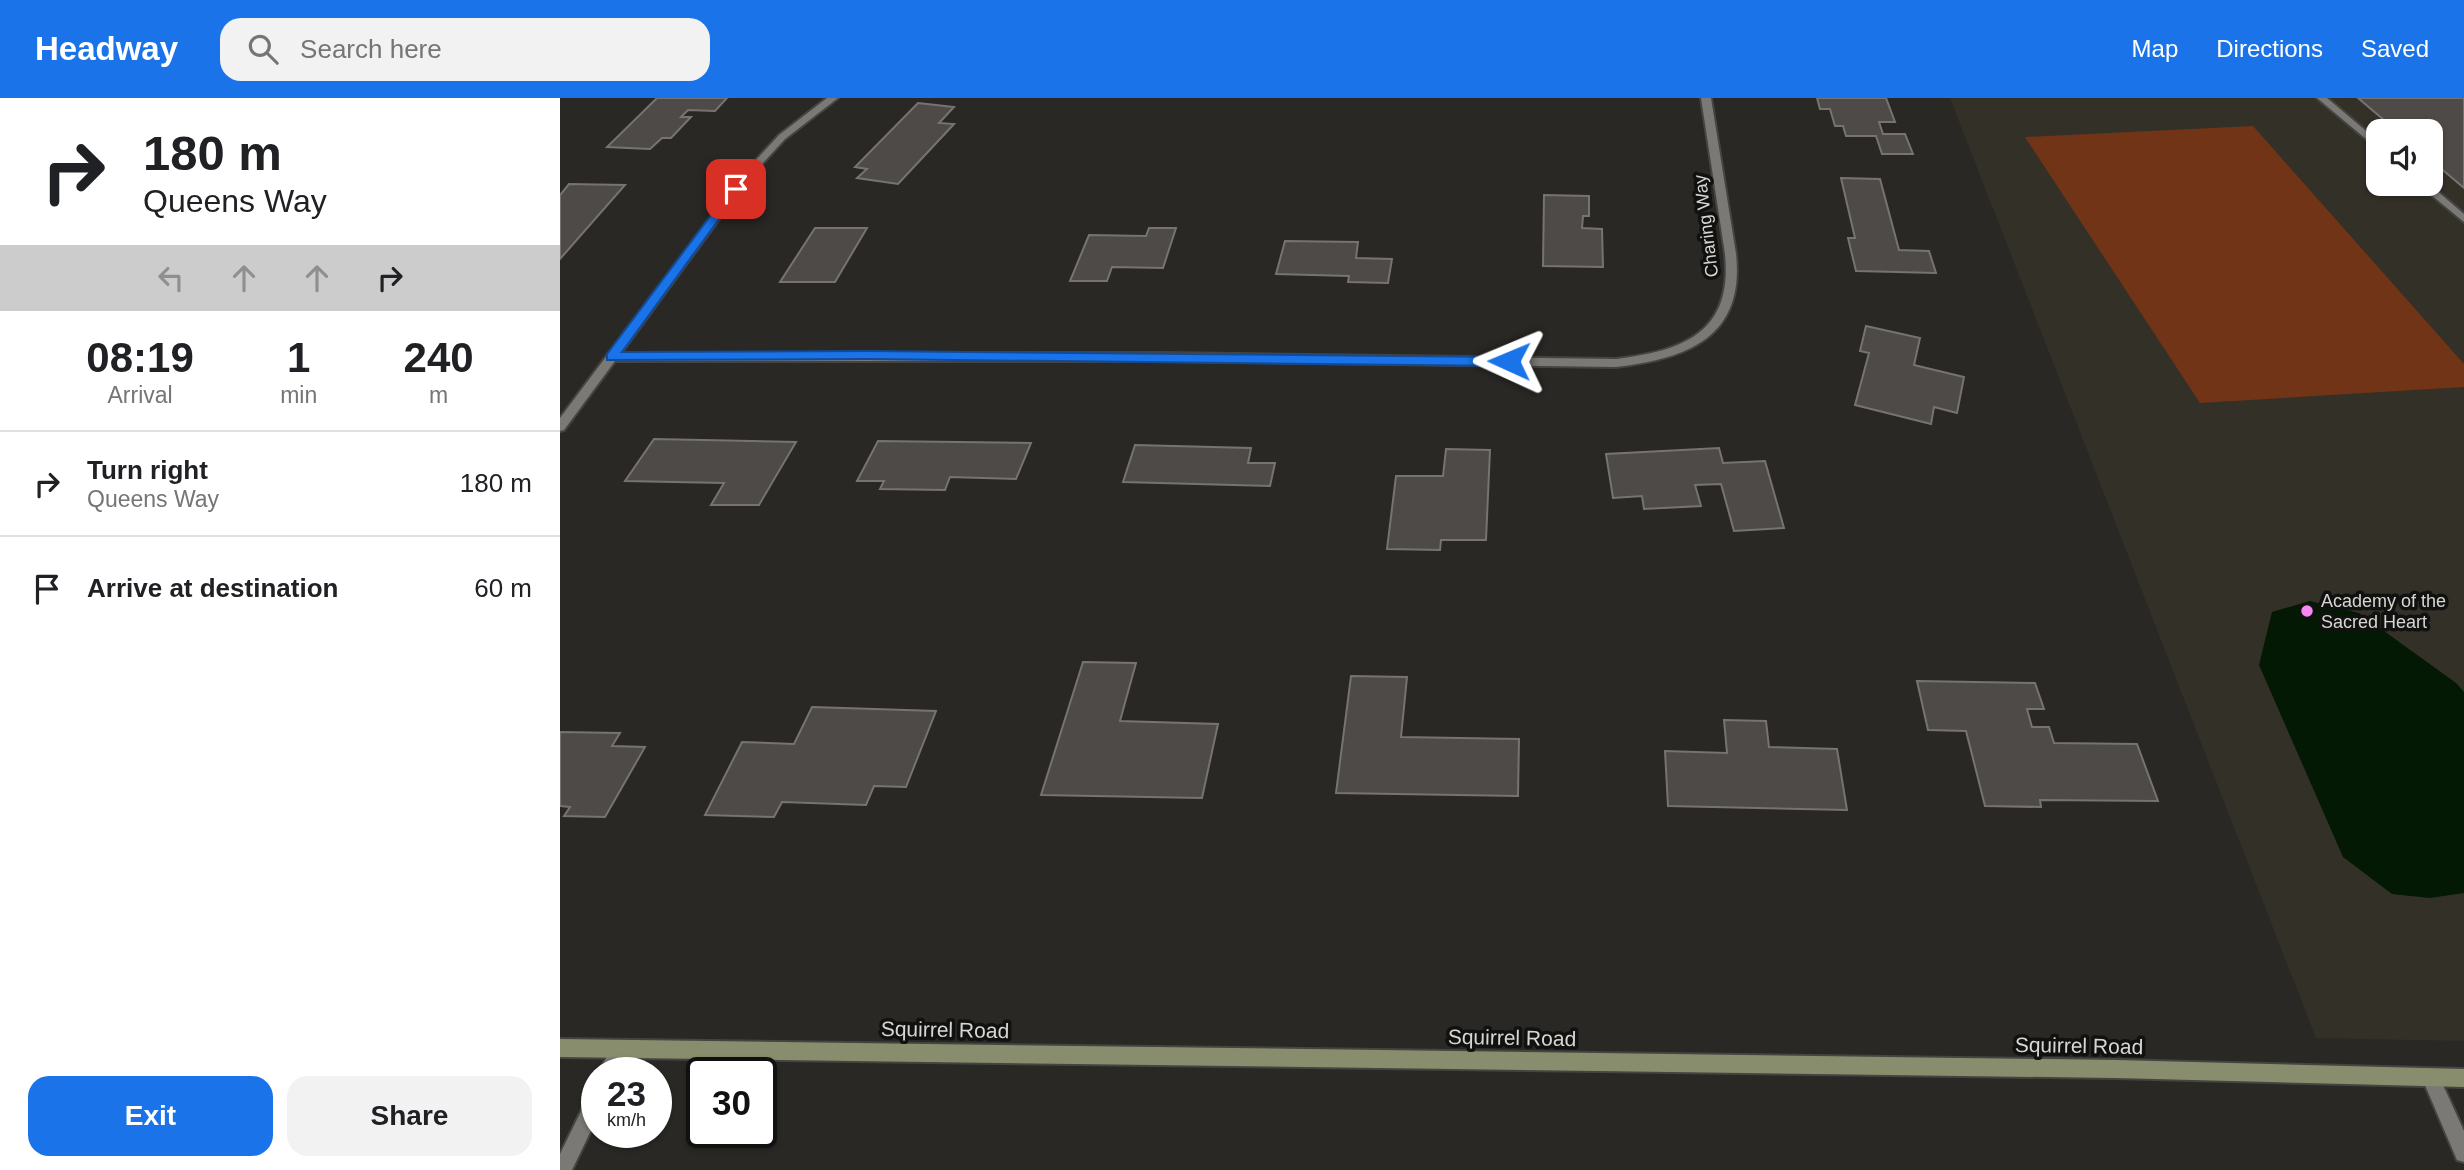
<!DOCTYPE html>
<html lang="en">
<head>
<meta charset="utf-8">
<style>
  :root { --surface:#fff; --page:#f2f2f2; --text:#202124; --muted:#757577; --line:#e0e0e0; --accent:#1a73e8 }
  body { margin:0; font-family:Arial,sans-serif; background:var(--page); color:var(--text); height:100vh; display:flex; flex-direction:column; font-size:26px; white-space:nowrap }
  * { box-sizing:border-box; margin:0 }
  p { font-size:23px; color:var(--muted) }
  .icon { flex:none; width:38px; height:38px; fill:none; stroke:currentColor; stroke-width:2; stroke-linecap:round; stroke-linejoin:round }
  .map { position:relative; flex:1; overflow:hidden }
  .details { display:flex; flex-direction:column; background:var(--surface); width:560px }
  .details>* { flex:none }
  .banner { background:#fff; color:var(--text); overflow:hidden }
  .fabs { position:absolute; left:1806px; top:21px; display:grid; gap:14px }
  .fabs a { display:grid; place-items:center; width:77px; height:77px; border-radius:14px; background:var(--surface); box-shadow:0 2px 5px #0004; font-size:35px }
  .speed { position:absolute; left:21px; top:959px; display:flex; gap:14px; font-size:35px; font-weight:700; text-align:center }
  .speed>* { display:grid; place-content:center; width:91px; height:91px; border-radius:50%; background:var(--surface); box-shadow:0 2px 5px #0004; line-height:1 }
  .speed small { font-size:18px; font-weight:400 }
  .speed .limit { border:4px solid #111; border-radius:10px; background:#fff; color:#111 }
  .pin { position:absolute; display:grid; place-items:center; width:60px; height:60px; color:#fff; margin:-30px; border-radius:14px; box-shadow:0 4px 10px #0006 }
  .me { position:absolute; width:77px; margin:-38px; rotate:271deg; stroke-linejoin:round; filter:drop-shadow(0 0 5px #0008) }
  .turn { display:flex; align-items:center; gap:24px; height:147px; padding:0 28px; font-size:32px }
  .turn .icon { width:91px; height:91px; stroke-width:2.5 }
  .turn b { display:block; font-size:49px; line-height:60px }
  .lanes { display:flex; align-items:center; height:66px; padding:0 28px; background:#0003; justify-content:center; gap:35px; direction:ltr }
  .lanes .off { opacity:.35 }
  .eta { display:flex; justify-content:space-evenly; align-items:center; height:119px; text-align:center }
  .eta b { font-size:42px; font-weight:700; line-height:49px }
  .action { display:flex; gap:14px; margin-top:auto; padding:14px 28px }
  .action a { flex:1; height:80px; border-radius:21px; background:var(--accent); color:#fff; font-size:28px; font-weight:700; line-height:80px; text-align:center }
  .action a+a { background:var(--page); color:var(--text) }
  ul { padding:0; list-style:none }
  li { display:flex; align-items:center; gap:21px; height:105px; padding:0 28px; border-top:2px solid var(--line) }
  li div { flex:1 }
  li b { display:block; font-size:26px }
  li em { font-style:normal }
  header { display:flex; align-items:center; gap:42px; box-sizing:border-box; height:98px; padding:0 35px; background:var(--accent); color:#fff }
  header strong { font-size:33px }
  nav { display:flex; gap:38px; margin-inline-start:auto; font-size:24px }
  .search { width:490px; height:63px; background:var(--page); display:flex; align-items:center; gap:18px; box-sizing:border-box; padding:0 24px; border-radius:21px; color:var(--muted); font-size:26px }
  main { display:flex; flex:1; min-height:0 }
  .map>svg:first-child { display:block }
  .built { fill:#333028; fill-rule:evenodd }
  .green { fill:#723416 }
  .water { fill:#031904 }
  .building { fill:#4d4a48; stroke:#767370; stroke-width:2 }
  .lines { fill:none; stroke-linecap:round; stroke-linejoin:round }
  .lane-casing { stroke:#454441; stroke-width:4 }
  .street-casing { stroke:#454441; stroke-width:4 }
  .secondary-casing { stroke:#454441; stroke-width:4 }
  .lane { fill:#7a7975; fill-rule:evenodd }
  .street { fill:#7a7975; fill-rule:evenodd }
  .secondary { fill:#888e6d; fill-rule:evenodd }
  .route { fill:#1a73e8; stroke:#114b97; stroke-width:2 }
  .poi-dot { fill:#f589ef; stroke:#111110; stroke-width:2.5 }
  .labels { text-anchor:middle; stroke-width:7; stroke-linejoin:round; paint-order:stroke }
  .street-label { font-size:18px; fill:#d6d6d4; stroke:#111110 }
  .poi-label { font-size:18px; fill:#d6d6d4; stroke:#111110; text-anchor:start }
  .near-street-label { font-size:21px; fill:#d6d6d4; stroke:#111110 }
</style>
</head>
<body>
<header>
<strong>Headway</strong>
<div class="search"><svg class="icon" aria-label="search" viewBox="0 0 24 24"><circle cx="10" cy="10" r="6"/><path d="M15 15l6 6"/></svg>Search here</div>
<nav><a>Map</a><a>Directions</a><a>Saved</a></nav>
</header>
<main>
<section class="details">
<div class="banner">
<div class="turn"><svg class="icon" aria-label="right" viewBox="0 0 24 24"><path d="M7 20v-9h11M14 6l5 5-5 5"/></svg><div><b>180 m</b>Queens Way</div></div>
<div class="lanes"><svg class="icon off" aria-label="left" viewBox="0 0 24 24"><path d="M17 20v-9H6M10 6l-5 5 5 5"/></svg><svg class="icon off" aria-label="ahead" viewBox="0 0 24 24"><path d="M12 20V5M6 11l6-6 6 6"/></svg><svg class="icon off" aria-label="ahead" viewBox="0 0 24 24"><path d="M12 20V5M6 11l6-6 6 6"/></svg><svg class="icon" aria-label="right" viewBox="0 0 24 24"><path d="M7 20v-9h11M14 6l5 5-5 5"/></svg></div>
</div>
<div class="eta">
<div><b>08:19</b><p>Arrival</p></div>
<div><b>1</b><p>min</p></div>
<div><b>240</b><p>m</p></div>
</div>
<ul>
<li><svg class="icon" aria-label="right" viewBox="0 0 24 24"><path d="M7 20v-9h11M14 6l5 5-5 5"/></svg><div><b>Turn right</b><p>Queens Way</p></div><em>180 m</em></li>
<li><svg class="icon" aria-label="arrive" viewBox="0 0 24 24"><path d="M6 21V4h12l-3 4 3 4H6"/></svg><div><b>Arrive at destination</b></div><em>60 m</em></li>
</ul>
<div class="action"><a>Exit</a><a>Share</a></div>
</section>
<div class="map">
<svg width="1904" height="1072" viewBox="0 0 1904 1072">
  <rect width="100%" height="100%" fill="#292825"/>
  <path class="built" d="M 1390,0 L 1904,0 L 1904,943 L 1756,940 ZM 1818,33 L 1871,33 L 1871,86 L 1818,86 Z"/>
  <path class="green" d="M 1693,28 L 1904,266 L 1904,289 L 1640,305 L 1465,39 Z"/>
  <path class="water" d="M 1750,503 L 1799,515 L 1896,585 L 1904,594 L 1904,795 L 1870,800 L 1832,796 L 1783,759 L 1699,567 L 1712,514 Z"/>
  <g class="building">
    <path d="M 97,0 L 167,0 L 155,13 L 128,12 L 121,19 L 131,19 L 111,40 L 102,40 L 90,51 L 47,49 Z"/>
    <path d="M 1257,0 L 1326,0 L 1335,24 L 1319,24 L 1323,36 L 1345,36 L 1353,56 L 1322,56 L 1316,38 L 1286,38 L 1283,28 L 1275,28 L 1270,11 L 1260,11 Z"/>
    <path d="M 1798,0 L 1904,0 L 1904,90 L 1871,62 L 1871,33 L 1837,33 Z"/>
    <path d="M 358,5 L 394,9 L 379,25 L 394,26 L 338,86 L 297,80 L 307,71 L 295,69 Z"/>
    <path d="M 1281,80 L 1320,81 L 1339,152 L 1369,153 L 1376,175 L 1296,173 L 1288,140 L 1295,140 Z"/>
    <path d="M 9,86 L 65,87 L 0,161 L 0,97 Z"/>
    <path d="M 984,97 L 1029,98 L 1029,118 L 1023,118 L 1022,130 L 1042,131 L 1043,169 L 983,168 Z"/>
    <path d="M 255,130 L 307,130 L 275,184 L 220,184 Z"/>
    <path d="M 589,130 L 616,130 L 603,170 L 552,169 L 547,183 L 510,183 L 529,137 L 586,138 Z"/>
    <path d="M 725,143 L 798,144 L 796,160 L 832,161 L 828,185 L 788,184 L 789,178 L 716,176 Z"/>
    <path d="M 1306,228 L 1360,240 L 1354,267 L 1404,279 L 1397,315 L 1374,309 L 1371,326 L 1295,307 L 1309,255 L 1300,253 Z"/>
    <path d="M 94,341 L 236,344 L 199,407 L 151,407 L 164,385 L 65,383 Z"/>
    <path d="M 318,343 L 471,345 L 456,381 L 390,379 L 385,392 L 320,391 L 324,383 L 297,383 Z"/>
    <path d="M 575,347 L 691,350 L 688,365 L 715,365 L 710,388 L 563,384 Z"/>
    <path d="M 1159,350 L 1163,365 L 1205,363 L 1224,430 L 1174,433 L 1161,386 L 1135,387 L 1141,408 L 1084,411 L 1082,398 L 1053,400 L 1046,356 Z"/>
    <path d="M 886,351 L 930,352 L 926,442 L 881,442 L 880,452 L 827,451 L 836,378 L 883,378 Z"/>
    <path d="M 523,564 L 576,565 L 560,623 L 658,626 L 642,700 L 481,697 Z"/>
    <path d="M 791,578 L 847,579 L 841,639 L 959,641 L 958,698 L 776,695 Z"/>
    <path d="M 1357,583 L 1475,585 L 1484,611 L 1467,611 L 1472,629 L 1489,629 L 1494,645 L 1577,646 L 1598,703 L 1480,702 L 1481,709 L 1425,708 L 1406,633 L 1368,632 Z"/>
    <path d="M 252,609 L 376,613 L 346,689 L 314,688 L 306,707 L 222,704 L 214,719 L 145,717 L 182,644 L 234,646 Z"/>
    <path d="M 1164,622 L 1206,623 L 1209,649 L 1277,651 L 1287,712 L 1108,708 L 1105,653 L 1167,655 Z"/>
    <path d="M 0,634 L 60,635 L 52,648 L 85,649 L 45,719 L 4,718 L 10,709 L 0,708 Z"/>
  </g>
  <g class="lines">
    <defs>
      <g id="lane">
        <path d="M 1757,0 L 1767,0 L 1818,43 L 1818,51 Z"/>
        <path d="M 1858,86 L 1869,86 L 1904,116 L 1904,124 Z"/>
      </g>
      <g id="street">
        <path d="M 267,0 L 278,0 L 225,41 L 190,79 L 61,255 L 602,255 L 1056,261 C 1123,253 1173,235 1165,156 L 1141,0 L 1151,0 L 1176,156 C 1185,240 1126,261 1056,269 L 602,263 L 55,263 L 4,332 L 0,333 L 0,320 L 184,75 L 219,37 Z"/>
        <path d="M 59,942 L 65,945 L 68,951 L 57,975 L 39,975 L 53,945 Z"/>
        <path d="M 1871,971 L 1877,974 L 1904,1033 L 1904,1064 L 1897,1062 L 1862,980 L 1865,974 Z"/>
        <path d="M 37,990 L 37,1020 L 12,1072 L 0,1072 L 0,1056 L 31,993 Z"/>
      </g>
      <path id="secondary" d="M 0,941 L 1556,962 L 1904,971 L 1904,989 L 1556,980 L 0,959 Z"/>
    </defs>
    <use href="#lane" class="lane-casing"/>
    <use href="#street" class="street-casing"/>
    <use href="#secondary" class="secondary-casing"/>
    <use href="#lane" class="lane"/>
    <use href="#street" class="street"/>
    <use href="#secondary" class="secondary"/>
  </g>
  <path class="route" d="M 176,88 L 181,91 L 62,254 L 308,253 L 949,259 L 956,263 L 949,268 L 308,261 L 47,262 L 47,256 L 172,89 Z"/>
  <circle class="poi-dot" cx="1747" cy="513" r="7"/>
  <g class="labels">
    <g class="street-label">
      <text transform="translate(1146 128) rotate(-97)" y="6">Charing Way</text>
    </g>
    <g class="poi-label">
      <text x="1761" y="509">Academy of the<tspan x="1761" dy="21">Sacred Heart</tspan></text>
    </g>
    <g class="near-street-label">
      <text transform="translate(385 932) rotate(1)" y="7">Squirrel Road</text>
      <text transform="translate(952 940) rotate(1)" y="7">Squirrel Road</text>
      <text transform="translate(1519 948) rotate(1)" y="7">Squirrel Road</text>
    </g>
  </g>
</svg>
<div class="fabs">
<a><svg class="icon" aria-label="sound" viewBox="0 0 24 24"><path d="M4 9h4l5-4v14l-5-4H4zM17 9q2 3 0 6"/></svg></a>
</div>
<div class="speed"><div>23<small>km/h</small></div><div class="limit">30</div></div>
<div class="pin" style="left:176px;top:91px;background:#d93025"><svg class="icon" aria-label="arrive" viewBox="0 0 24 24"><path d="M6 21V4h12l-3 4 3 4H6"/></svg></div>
<svg class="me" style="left:949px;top:263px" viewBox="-20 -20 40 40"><path d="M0-17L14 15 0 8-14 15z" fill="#1a73e8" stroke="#fff" stroke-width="4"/></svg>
</div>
</main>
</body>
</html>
